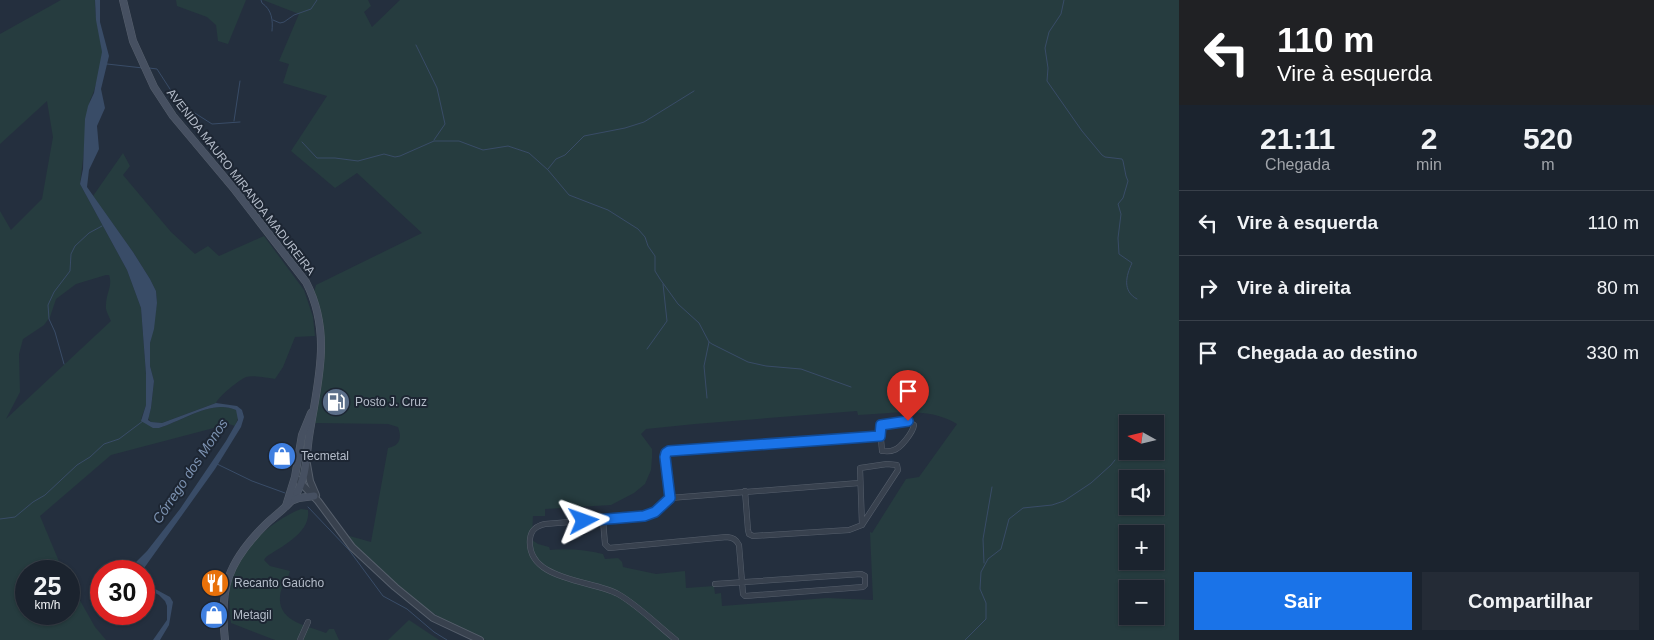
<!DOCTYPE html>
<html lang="pt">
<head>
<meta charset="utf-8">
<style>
  :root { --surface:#1b232e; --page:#242b36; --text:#f1f3f6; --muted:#a0a4aa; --line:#39404a; --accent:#1a73e8 }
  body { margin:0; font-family:Helvetica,sans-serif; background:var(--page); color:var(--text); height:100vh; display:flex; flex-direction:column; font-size:19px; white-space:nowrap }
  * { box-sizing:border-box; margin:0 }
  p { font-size:16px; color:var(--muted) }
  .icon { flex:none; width:28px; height:28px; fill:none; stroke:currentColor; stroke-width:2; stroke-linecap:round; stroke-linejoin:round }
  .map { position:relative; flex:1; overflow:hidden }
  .panel { display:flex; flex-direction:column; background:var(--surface); width:475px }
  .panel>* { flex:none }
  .top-card { background:#202124; color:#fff; overflow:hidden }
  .needle { width:32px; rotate:278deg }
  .tools { position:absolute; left:1119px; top:415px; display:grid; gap:10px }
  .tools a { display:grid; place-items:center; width:45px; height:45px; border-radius:0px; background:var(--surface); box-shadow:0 1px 4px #0004,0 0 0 1px var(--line); font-size:25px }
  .speed { position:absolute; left:15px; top:560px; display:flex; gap:10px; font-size:25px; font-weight:700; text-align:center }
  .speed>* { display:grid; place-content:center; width:65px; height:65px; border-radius:50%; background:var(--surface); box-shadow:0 1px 4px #0004,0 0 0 1px var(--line); line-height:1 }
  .speed small { font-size:12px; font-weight:400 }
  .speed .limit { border:8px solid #d22; background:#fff; color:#111 }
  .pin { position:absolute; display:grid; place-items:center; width:42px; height:42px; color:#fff; margin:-51px -21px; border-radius:50% 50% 50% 0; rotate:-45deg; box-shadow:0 0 5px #0007 }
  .pin .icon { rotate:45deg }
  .me { position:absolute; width:55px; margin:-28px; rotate:86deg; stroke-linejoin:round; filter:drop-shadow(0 0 4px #0008) }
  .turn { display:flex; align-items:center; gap:18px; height:105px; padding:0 15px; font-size:22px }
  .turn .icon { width:65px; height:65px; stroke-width:2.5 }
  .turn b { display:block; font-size:35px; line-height:42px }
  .eta { display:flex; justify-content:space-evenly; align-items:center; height:85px; text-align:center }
  .eta b { font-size:30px; font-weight:700; line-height:35px }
  .action { display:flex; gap:10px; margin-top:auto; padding:10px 15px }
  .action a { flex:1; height:58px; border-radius:0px; background:var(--accent); color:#fff; font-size:20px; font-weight:700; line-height:58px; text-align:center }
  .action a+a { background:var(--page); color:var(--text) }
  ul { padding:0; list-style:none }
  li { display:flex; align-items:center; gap:15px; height:65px; padding:0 15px; border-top:1px solid var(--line) }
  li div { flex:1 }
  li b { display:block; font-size:19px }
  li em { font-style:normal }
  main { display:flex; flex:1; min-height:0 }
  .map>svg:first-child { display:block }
  .green { fill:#263c3f; fill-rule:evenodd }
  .water { fill:#394c67 }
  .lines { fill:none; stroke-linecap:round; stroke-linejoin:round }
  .stream { stroke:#394c67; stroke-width:1 }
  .minor-casing { stroke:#565f6c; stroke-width:6 }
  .tertiary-casing { stroke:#565f6c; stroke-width:8 }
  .secondary-casing { stroke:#565f6c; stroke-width:8 }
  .minor { stroke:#38414e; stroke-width:5 }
  .tertiary { stroke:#38414e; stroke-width:6 }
  .secondary { stroke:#465061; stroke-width:7 }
  .route-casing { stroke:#114b97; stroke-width:12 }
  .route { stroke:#1a73e8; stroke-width:9 }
  .labels { text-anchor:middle; stroke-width:4; stroke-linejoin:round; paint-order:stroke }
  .street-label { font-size:12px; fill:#b4bcc9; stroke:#1d2633 }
  .poi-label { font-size:12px; fill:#b4bcc9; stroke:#1d2633; text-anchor:start }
  .water-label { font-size:14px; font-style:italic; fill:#7c92b1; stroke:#1d2633 }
</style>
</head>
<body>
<main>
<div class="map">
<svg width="1179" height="640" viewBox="0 0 1179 640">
  <rect width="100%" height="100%" fill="#242f3e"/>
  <g class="green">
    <path d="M 61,0 L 95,0 C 94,18 101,33 102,51 C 103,60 95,92 90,100 L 80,184 L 127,270 L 141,308 L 146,374 L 146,405 L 141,419 L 159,428 C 182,421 212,399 236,410 L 239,416 L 235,426 L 229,424 L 111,455 L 40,516 L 63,571 L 26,571 L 26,614 L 69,614 L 69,581 L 95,627 L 106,640 L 0,640 L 0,211 L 11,230 L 42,199 L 53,137 L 47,101 L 0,144 L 0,34 ZM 106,275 L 109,275 C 113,286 106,293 106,305 C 105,310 109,316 111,321 L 6,419 L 20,392 L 19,354 L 23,339 L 44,325 L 50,317 L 56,299 L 76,284 Z"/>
    <path d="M 176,0 L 246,0 L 228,44 L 218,41 L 216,25 L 207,17 L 177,6 Z"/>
    <path d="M 263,0 L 368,0 L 371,6 L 364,12 L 372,27 L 400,0 L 1179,0 L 1179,640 L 486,640 C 439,623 408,596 373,563 C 364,554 352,546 346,535 L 371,542 L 388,448 C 400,446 402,438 398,427 L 388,424 L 315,423 L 324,352 L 324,342 L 314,292 L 316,285 L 422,233 L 357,173 L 335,188 L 291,151 L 327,96 L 283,83 L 289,64 L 279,61 L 299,14 ZM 857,411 L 858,415 C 890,414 928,406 957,424 L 919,477 L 906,479 L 872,533 L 870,532 L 873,600 L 827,598 L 722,606 L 721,593 L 715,594 L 714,586 L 686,588 L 685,571 L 656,574 L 623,567 L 622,562 L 618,558 L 605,559 L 603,554 C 587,550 567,548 550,550 L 549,547 L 538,544 L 532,540 L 533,516 L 545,516 L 545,509 L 611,505 L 634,493 L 645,484 L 651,470 L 652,458 L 652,449 L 641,434 L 646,429 L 695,424 ZM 1128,424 L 1155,424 L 1155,451 L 1128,451 ZM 1128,479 L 1155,479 L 1155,506 L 1128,506 ZM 1128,534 L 1155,534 L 1155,561 L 1128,561 ZM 1128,589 L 1155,589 L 1155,616 L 1128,616 Z"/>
    <path d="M 123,153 L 130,166 L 123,175 L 171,232 L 195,254 L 208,246 L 219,256 L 264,236 L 304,290 L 313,317 L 315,336 L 295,337 L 283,367 L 275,379 C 267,378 253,375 246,377 C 239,380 219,396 216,403 L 162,423 L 151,422 L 148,418 L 151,408 L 154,381 L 150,366 L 150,343 L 157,303 L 156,291 L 150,279 L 133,252 L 93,196 Z"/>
    <path d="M 301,509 L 308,510 C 311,533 282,546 266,557 L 264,560 L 270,566 L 290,571 C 288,580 280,587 280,597 C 278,622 308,626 326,633 L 329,629 L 334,629 L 339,640 L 275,640 L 231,623 C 230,611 228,598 230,587 C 236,552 270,521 301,509 Z"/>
    <path d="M 409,620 L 439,640 L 388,640 Z"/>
  </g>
  <g class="water">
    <path d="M 95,0 L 100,0 L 100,22 L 109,56 L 101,89 L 105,108 L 97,126 L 99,149 L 89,170 L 87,187 L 133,252 L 150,279 L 156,291 L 157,303 L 154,329 L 150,343 L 150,366 L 154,381 L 151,408 L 148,420 L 151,422 L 162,423 L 216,403 L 237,406 L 242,410 L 244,417 L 241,427 L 215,469 L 142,571 L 132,571 L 133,565 L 147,551 L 180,509 L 226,441 L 238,420 L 236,410 C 212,399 182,421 159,428 L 153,428 L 141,421 L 146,405 L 146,374 L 141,308 L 127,270 L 80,184 L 83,169 L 85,119 L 88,106 L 94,93 L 102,52 L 96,20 Z"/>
    <path d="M 144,583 L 170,597 L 173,602 L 169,625 L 160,640 L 153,640 L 167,620 L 167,606 L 165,601 L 159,595 L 144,587 Z"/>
  </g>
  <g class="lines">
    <g class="stream">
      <path d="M 261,0 L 262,3 C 272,10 273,20 272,31"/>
      <path d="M 1064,0 L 1061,14 L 1049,32 L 1045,48 L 1048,68 L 1047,81 L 1082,131 L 1102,155 L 1105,157 L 1122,159 L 1123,161 L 1126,176 L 1128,181 L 1123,198 L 1118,204 L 1121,214 L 1118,238 L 1119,254 L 1132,263 C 1126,276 1122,291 1137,299"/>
      <path d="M 273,20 L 280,23 L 284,22 L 294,15 L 311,9 L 317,0"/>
      <path d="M 416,45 L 437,88 L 445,124 L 434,140"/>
      <path d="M 107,64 L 143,68"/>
      <path d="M 149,68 L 157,69 L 179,103 L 212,124 L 240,122"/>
      <path d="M 234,121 L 240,81"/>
      <path d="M 302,142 L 317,158 L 335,158 L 358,161 L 384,154 L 395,157 L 400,156 L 434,141 L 459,141 L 483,150 L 508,146 L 529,153 L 548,170 L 569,195 L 608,210 L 638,229 L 645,237 L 648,246 L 655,256 L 655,271 L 660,279 L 678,304 L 699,323 L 709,342 L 712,344 L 748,362 L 766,366 L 801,369 L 851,387"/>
      <path d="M 548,169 L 556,159 L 565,155 L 584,136 L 625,128 L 644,122 L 694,91"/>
      <path d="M 647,349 L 667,321 L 663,284"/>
      <path d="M 64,364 L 55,332 L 49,319 L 48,305 L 54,292 L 70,271 L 71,254 L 75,246 L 89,233 L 102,226"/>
      <path d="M 707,398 L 704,366 L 709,342"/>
      <path d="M 217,464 L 252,481 L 285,493"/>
      <path d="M 308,507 L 349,550 L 383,596 L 407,609 L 434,632 L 447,640"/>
      <path d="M 0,519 L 15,517 L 33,502 L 45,495 L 77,465 L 90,457 L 104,444 L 119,439 L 143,421"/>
      <path d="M 984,563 L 983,539 L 992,487"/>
      <path d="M 965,640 L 986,619 L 986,603 L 980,589 L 981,572 L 988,559 L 1001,549 L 1009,519 L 1023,508 L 1052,505 L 1064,501 L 1091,483 L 1111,465 L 1115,460"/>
    </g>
    <defs>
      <g id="minor">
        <path d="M 908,421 L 914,425 C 913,432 901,448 894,450 C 890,452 885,451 882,451 L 880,427 L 884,424 Z"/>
        <path d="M 745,491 L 748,530 L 749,534 L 753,536 L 849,530 L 862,525 L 898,470 L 897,465 L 887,464 L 860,468 L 862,525"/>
        <path d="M 670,498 L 655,512 L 644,516 L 545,524 C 536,526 531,530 530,539 C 526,581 593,580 618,594 C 639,606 657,625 676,640"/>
        <path d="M 670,498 L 665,457 L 666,453 L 669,451 L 880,436"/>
        <path d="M 670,498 L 859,483"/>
        <path d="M 603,520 L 605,544 L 609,548 L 727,537 C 733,538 736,539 739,545 L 743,594 L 745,596 L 863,587 L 865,585 L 865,576 L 861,574 L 715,584"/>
        <path d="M 300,640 L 308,622"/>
      </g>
      <g id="tertiary">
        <path d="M 307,464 L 310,481 L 316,495"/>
        <path d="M 298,480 L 318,501 L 352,547 L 395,587 L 433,618 L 480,640"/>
      </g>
      <g id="secondary">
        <path d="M 123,0 L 133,41 L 154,87 L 173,116 L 235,190 L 306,282 C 333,334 317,384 309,437 C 306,458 307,477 295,496 C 288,507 275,515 265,525 C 228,562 219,588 225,640"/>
        <path d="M 291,501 L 299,498 L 314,496"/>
        <path d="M 286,506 L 295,477 L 302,435 L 311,413"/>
      </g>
    </defs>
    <use href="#minor" class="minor-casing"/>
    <use href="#tertiary" class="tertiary-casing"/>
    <use href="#secondary" class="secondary-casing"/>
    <use href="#minor" class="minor"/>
    <use href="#tertiary" class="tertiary"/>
    <use href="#secondary" class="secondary"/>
  </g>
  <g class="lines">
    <defs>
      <path id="route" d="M 584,521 L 644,516 L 655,512 L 670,498 L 665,457 L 666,453 L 669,451 L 880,436 L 881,425 L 908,421"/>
    </defs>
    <use href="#route" class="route-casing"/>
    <use href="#route" class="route"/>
  </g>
  <defs>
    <symbol id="fuel-disc" viewBox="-11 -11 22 22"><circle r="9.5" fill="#5c6f8a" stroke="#1d2633"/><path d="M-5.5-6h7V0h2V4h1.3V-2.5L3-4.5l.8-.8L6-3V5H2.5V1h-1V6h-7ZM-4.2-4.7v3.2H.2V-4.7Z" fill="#fff"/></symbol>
    <symbol id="shop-disc" viewBox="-11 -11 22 22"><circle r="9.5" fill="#3f7fe0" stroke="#1d2633"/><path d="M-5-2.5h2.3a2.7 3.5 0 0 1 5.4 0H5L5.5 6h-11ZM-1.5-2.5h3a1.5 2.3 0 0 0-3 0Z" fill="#fff"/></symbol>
    <symbol id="restaurant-disc" viewBox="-11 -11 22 22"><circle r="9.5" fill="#e8710a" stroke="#1d2633"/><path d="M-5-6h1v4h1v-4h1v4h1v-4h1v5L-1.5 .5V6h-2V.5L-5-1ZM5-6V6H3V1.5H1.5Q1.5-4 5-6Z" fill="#fff"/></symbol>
  </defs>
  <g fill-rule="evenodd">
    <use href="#fuel-disc" x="320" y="386" width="32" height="32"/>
    <use href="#shop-disc" x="266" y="440" width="32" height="32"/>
    <use href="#restaurant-disc" x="199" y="567" width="32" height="32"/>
    <use href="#shop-disc" x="198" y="599" width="32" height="32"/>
  </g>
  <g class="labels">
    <g class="street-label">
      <text transform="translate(241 182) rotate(52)" y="4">AVENIDA MAURO MIRANDA MADUREIRA</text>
    </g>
    <g class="poi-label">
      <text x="355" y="406">Posto J. Cruz</text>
      <text x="301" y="460">Tecmetal</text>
      <text x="234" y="587">Recanto Gaúcho</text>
      <text x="233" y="619">Metagil</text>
    </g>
    <g class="water-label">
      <text transform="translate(190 471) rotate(-56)" y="5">Córrego dos Monos</text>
    </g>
  </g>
</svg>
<div class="tools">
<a><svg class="needle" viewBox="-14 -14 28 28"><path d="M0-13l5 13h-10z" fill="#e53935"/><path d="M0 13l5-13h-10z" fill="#a0a4aa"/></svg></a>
<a><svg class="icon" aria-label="sound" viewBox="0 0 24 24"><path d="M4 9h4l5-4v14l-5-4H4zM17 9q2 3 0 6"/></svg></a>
<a>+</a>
<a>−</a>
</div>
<div class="speed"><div>25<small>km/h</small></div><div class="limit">30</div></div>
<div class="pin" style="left:908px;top:421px;background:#d93025"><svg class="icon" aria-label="arrive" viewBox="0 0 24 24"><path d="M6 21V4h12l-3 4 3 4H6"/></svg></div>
<svg class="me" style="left:584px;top:521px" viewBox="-20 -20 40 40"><path d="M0-17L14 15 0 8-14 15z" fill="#1a73e8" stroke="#fff" stroke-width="4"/></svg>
</div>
<section class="panel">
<div class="top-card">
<div class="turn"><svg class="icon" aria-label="left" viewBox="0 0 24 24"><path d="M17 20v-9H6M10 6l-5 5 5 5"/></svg><div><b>110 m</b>Vire à esquerda</div></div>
</div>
<div class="eta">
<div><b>21:11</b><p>Chegada</p></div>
<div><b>2</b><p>min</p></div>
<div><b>520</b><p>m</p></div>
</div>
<ul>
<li><svg class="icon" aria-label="left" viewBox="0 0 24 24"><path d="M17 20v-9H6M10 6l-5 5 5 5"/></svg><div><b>Vire à esquerda</b></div><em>110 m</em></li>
<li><svg class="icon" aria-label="right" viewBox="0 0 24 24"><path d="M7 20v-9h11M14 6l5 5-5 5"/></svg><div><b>Vire à direita</b></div><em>80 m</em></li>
<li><svg class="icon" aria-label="arrive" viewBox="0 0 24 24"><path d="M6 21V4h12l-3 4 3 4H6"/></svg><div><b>Chegada ao destino</b></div><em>330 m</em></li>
</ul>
<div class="action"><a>Sair</a><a>Compartilhar</a></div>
</section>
</main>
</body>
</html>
